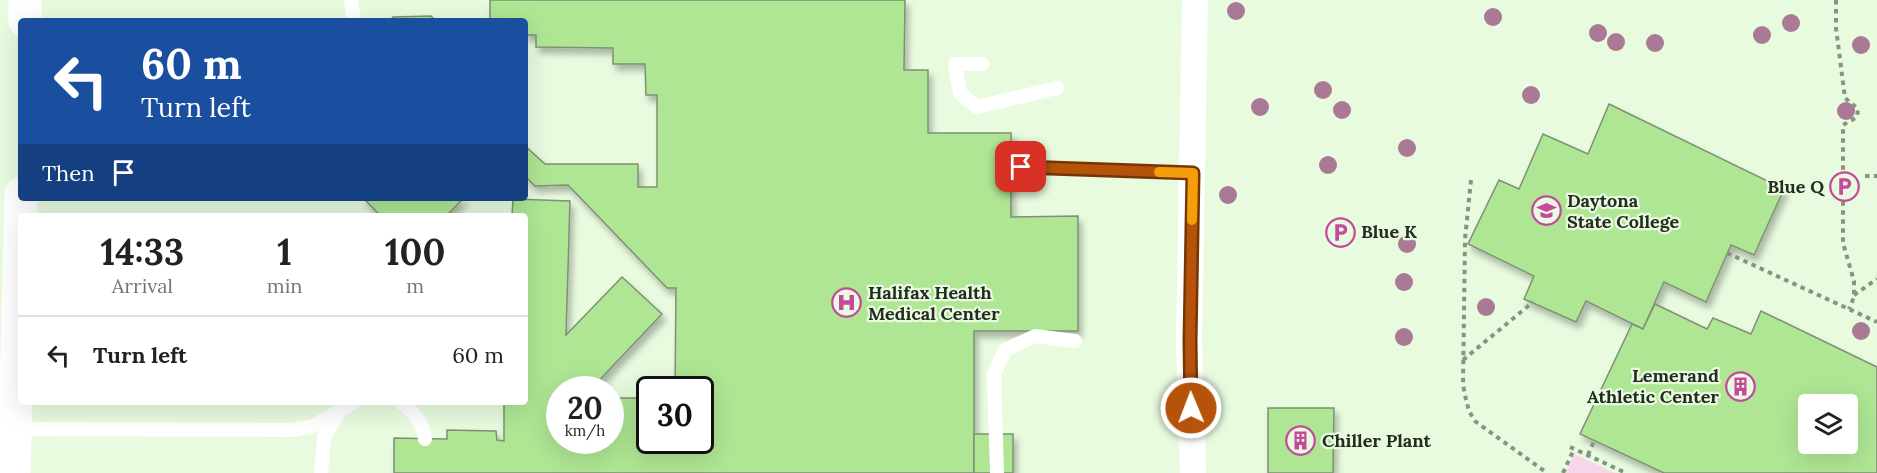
<!DOCTYPE html>
<html lang="en">
<head>
<meta charset="utf-8">
<style>
  :root { --surface:#fff; --page:#f6f6f6; --text:#222; --muted:#767676; --line:#e0e0e0 }
  body { margin:0; font-family:Lora,serif; background:var(--page); color:var(--text); height:100vh; display:flex; flex-direction:column; font-size:22px; white-space:nowrap }
  * { box-sizing:border-box; margin:0 }
  p { font-size:20px; color:var(--muted) }
  .icon { flex:none; width:33px; height:33px; fill:none; stroke:currentColor; stroke-width:2; stroke-linecap:round; stroke-linejoin:round }
  .map { position:relative; flex:1; overflow:hidden }
  .details { position:absolute; left:18px; top:213px; width:510px; height:192px; display:flex; flex-direction:column; background:var(--surface); border-radius:6px; box-shadow:0 6px 24px #0002 }
  .details>* { flex:none }
  .top-card { position:absolute; left:18px; top:18px; width:510px; height:183px; border-radius:6px; box-shadow:0 6px 24px #0002; background:#1a4fa0; color:#fff; overflow:hidden }
  .tools { position:absolute; left:1798px; top:394px; display:grid; gap:12px }
  .tools a { display:grid; place-items:center; width:60px; height:60px; border-radius:6px; background:var(--surface); box-shadow:0 6px 24px #0002; font-size:30px }
  .speed { position:absolute; left:546px; top:376px; display:flex; gap:12px; font-size:30px; font-weight:700; text-align:center }
  .speed>* { display:grid; place-content:center; width:78px; height:78px; border-radius:50%; background:var(--surface); box-shadow:0 6px 24px #0002; line-height:1 }
  .speed small { font-size:15px; font-weight:400 }
  .speed .limit { border:3px solid #111; border-radius:9px; background:#fff; color:#111 }
  .pin { position:absolute; display:grid; place-items:center; width:51px; height:51px; color:#fff; margin:-26px; border-radius:12px; box-shadow:0 3px 9px #0006 }
  .me { position:absolute; width:66px; margin:-33px; rotate:359deg; stroke-linejoin:round; filter:drop-shadow(0 0 4px #0008) }
  .turn { display:flex; align-items:center; gap:21px; height:126px; padding:0 24px; font-size:27px }
  .turn .icon { width:78px; height:78px; stroke-width:2.5 }
  .turn b { display:block; font-size:42px; line-height:51px }
  .then { display:flex; align-items:center; height:57px; padding:0 24px; background:#0003; gap:12px; font-size:22px }
  .eta { display:flex; justify-content:space-evenly; align-items:center; height:102px; text-align:center }
  .eta b { font-size:36px; font-weight:800; line-height:42px }
  ul { padding:0; list-style:none }
  li { display:flex; align-items:center; gap:18px; height:78px; padding:0 24px; border-top:2px solid var(--line) }
  li div { flex:1 }
  li b { display:block; font-size:22px }
  li em { font-style:normal }
  .map>svg:first-child { display:block }
  .green { fill:#f7d6e9 }
  .building { fill:#aee693; stroke:#7f9077; stroke-width:1.5; fill-rule:evenodd; filter:url(#shadow) }
  .lines { fill:none; stroke-linecap:round; stroke-linejoin:round }
  .path { stroke:#879481; stroke-width:4; stroke-dasharray:4.5 4.5; stroke-linecap:butt }
  .service { stroke:#fff; stroke-width:14 }
  .minor { stroke:#fff; stroke-width:26 }
  .secondary { stroke:#fff; stroke-width:33 }
  .tree { fill:#aa7996 }
  .route-casing { stroke:#753606; stroke-width:15 }
  .route { stroke:#b45309; stroke-width:10 }
  .slow { stroke:#f59e0b; stroke-width:10 }
  .labels { text-anchor:middle; stroke-width:4.5; stroke-linejoin:round; paint-order:stroke }
  .poi-label { font-size:18px; font-weight:bold; fill:#242b21; stroke:#e8fbdf; text-anchor:start }
</style>
</head>
<body>
<div class="map">
<svg width="1877" height="473" viewBox="0 0 1877 473">
  <defs>
    <filter id="shadow"><feDropShadow dx="3.5" dy="6" stdDeviation="3" flood-color="#0004"/></filter>
  </defs>
  <rect width="100%" height="100%" fill="#e8fbdf"/>
  <path class="green" d="M 1574,454 L 1615,473 L 1566,473 Z"/>
  <g class="building">
    <path d="M 490,0 L 905,0 L 904,70 L 928,70 L 928,133 L 1011,133 L 1011,217 L 1078,216 L 1078,331 L 974,331 L 974,473 L 394,473 L 394,438 L 447,439 L 447,430 L 496,431 L 497,440 L 504,441 L 504,402 L 525,402 L 525,216 L 512,216 L 513,199 L 570,201 L 566,335 L 622,277 L 662,314 L 590,390 L 560,390 L 560,441 L 610,441 L 610,398 L 650,398 L 650,441 L 700,441 L 700,390 L 675,390 L 676,288 L 667,288 L 568,185 L 535,186 L 525,176 L 525,146 L 545,164 L 638,164 L 638,187 L 657,187 L 657,95 L 646,95 L 645,64 L 613,64 L 613,48 L 536,47 L 536,35 L 525,35 L 525,21 L 490,21 Z"/>
    <path d="M 431,16 L 436,21 L 390,21 L 393,17 Z"/>
    <path d="M 1609,104 L 1784,189 L 1754,255 L 1731,245 L 1706,302 L 1664,282 L 1643,329 L 1586,301 L 1576,322 L 1524,299 L 1534,276 L 1468,244 L 1499,180 L 1519,189 L 1543,134 L 1588,154 Z"/>
    <path d="M 363,198 L 464,198 L 446,216 L 381,216 Z"/>
    <path d="M 1655,304 L 1707,329 L 1713,318 L 1751,334 L 1761,311 L 1877,367 L 1877,473 L 1664,473 L 1580,434 L 1632,324 L 1643,329 ZM 1809,405 L 1848,405 L 1848,444 L 1809,444 Z"/>
    <path d="M 1268,408 L 1334,408 L 1333,473 L 1268,473 Z"/>
    <rect x="974" y="434" width="39" height="39"/>
  </g>
  <g class="lines">
    <g class="path">
      <path d="M 1836,0 L 1836,28 L 1845,98 L 1858,109 L 1857,117 L 1843,125 L 1843,243 L 1854,281 L 1854,297 L 1849,309"/>
      <path d="M 1865,176 L 1877,176"/>
      <path d="M 1471,180 L 1465,239 L 1463,385 C 1466,399 1467,411 1476,422 L 1547,473"/>
      <path d="M 1727,253 L 1877,322"/>
      <path d="M 1854,295 L 1877,279"/>
      <path d="M 1463,360 L 1533,302"/>
      <path d="M 1570,447 L 1626,473"/>
      <path d="M 1588,455 L 1594,441"/>
      <path d="M 1563,473 L 1574,449"/>
    </g>
    <g class="service">
      <path d="M 351,0 L 354,21"/>
      <path d="M 982,64 L 955,64 L 960,93 L 977,107 L 1057,88"/>
      <path d="M 1021,167 L 1193,173"/>
      <path d="M 400,402 C 414,412 422,421 425,439"/>
      <path d="M 16,429 L 291,430 L 313,426 L 354,402"/>
      <path d="M 321,473 L 324,437 L 338,414"/>
      <path d="M 997,473 L 994,374 L 1005,350 L 1035,336 L 1075,341"/>
    </g>
    <path class="minor" d="M 1193,473 L 1189,342 L 1195,0"/>
    <g class="secondary">
      <path d="M 25,21 L 25,0"/>
      <path d="M 14,473 L 21,194"/>
    </g>
  </g>
  <g class="tree">
    <circle cx="1236" cy="11" r="9"/>
    <circle cx="1493" cy="17" r="9"/>
    <circle cx="1791" cy="23" r="9"/>
    <circle cx="1598" cy="33" r="9"/>
    <circle cx="1762" cy="35" r="9"/>
    <circle cx="1616" cy="42" r="9"/>
    <circle cx="1655" cy="43" r="9"/>
    <circle cx="1861" cy="45" r="9"/>
    <circle cx="1323" cy="90" r="9"/>
    <circle cx="1531" cy="95" r="9"/>
    <circle cx="1260" cy="107" r="9"/>
    <circle cx="1342" cy="110" r="9"/>
    <circle cx="1846" cy="111" r="9"/>
    <circle cx="1407" cy="148" r="9"/>
    <circle cx="1328" cy="165" r="9"/>
    <circle cx="1228" cy="195" r="9"/>
    <circle cx="1407" cy="244" r="9"/>
    <circle cx="1404" cy="282" r="9"/>
    <circle cx="1486" cy="307" r="9"/>
    <circle cx="1861" cy="331" r="9"/>
    <circle cx="1404" cy="337" r="9"/>
  </g>
  <g class="lines">
    <defs>
      <path id="route" d="M 1021,167 L 1193,173 L 1190,342 L 1191,408"/>
    </defs>
    <use href="#route" class="route-casing"/>
    <use href="#route" class="route"/>
    <path class="slow" d="M 1159,172 L 1193,173 L 1192,220"/>
  </g>
  <defs>
    <symbol id="parking-ring" viewBox="-11 -11 22 22"><circle r="9.5" fill="#e8fbdf" stroke="#c54a9c" stroke-width="1.5"/><path d="M-3.5-5.5H1a3.5 3.5 0 0 1 0 7H-1V5.5H-3.5ZM-1-3.4V-.6H.8a1.4 1.4 0 0 0 0-2.8Z" fill="#c54a9c"/></symbol>
    <symbol id="university-ring" viewBox="-11 -11 22 22"><circle r="9.5" fill="#e8fbdf" stroke="#c54a9c" stroke-width="1.5"/><path d="M0-5L7-2L0 1L-7-2ZM-4 1L0 2.5L4 1V4Q0 6-4 4Z" fill="#c54a9c"/></symbol>
    <symbol id="hospital-ring" viewBox="-11 -11 22 22"><circle r="9.5" fill="#e8fbdf" stroke="#c54a9c" stroke-width="1.5"/><path d="M-5-5h3v3.5h4V-5h3V5h-3V1.5h-4V5h-3Z" fill="#c54a9c"/></symbol>
    <symbol id="building-ring" viewBox="-11 -11 22 22"><circle r="9.5" fill="#e8fbdf" stroke="#c54a9c" stroke-width="1.5"/><path d="M-4-6H4V6H1V3H-1V6H-4ZM-2.5-4.3h1.7v1.8h-1.7ZM.8-4.3h1.7v1.8H.8ZM-2.5-1h1.7V.8h-1.7ZM.8-1h1.7V.8H.8Z" fill="#c54a9c"/></symbol>
  </defs>
  <g fill-rule="evenodd">
    <use href="#parking-ring" x="1828" y="170" width="33" height="33"/>
    <use href="#university-ring" x="1530" y="194" width="33" height="33"/>
    <use href="#parking-ring" x="1324" y="216" width="33" height="33"/>
    <use href="#hospital-ring" x="830" y="286" width="33" height="33"/>
    <use href="#building-ring" x="1724" y="370" width="33" height="33"/>
    <use href="#building-ring" x="1284" y="424" width="33" height="33"/>
  </g>
  <g class="labels">
    <g class="poi-label">
      <text x="1824" y="193" text-anchor="end">Blue Q</text>
      <text x="1567" y="207">Daytona<tspan x="1567" dy="21">State College</tspan></text>
      <text x="1361" y="238">Blue K</text>
      <text x="868" y="299">Halifax Health<tspan x="868" dy="21">Medical Center</tspan></text>
      <text x="1719" y="382" text-anchor="end">Lemerand<tspan x="1719" dy="21">Athletic Center</tspan></text>
      <text x="1322" y="447">Chiller Plant</text>
    </g>
  </g>
</svg>
<div class="tools">
<a><svg class="icon" aria-label="layers" viewBox="0 0 24 24"><path d="M12 4l9 5-9 5-9-5zM3 14l9 5 9-5"/></svg></a>
</div>
<div class="speed"><div>20<small>km/h</small></div><div class="limit">30</div></div>
<div class="pin" style="left:1021px;top:167px;background:#d93025"><svg class="icon" aria-label="arrive" viewBox="0 0 24 24"><path d="M6 21V4h12l-3 4 3 4H6"/></svg></div>
<svg class="me" style="left:1191px;top:408px" viewBox="-20 -20 40 40"><circle r="17" fill="#b45309" stroke="#fff" stroke-width="3"/><path d="M0-11L8 9 0 5-8 9z" fill="#fff"/></svg>
<div class="top-card">
<div class="turn"><svg class="icon" aria-label="left" viewBox="0 0 24 24"><path d="M17 20v-9H6M10 6l-5 5 5 5"/></svg><div><b>60 m</b>Turn left</div></div>
<div class="then">Then<svg class="icon" aria-label="arrive" viewBox="0 0 24 24"><path d="M6 21V4h12l-3 4 3 4H6"/></svg></div>
</div>
<section class="details">
<div class="eta">
<div><b>14:33</b><p>Arrival</p></div>
<div><b>1</b><p>min</p></div>
<div><b>100</b><p>m</p></div>
</div>
<ul>
<li><svg class="icon" aria-label="left" viewBox="0 0 24 24"><path d="M17 20v-9H6M10 6l-5 5 5 5"/></svg><div><b>Turn left</b></div><em>60 m</em></li>
</ul>
</section>
</div>
</body>
</html>
